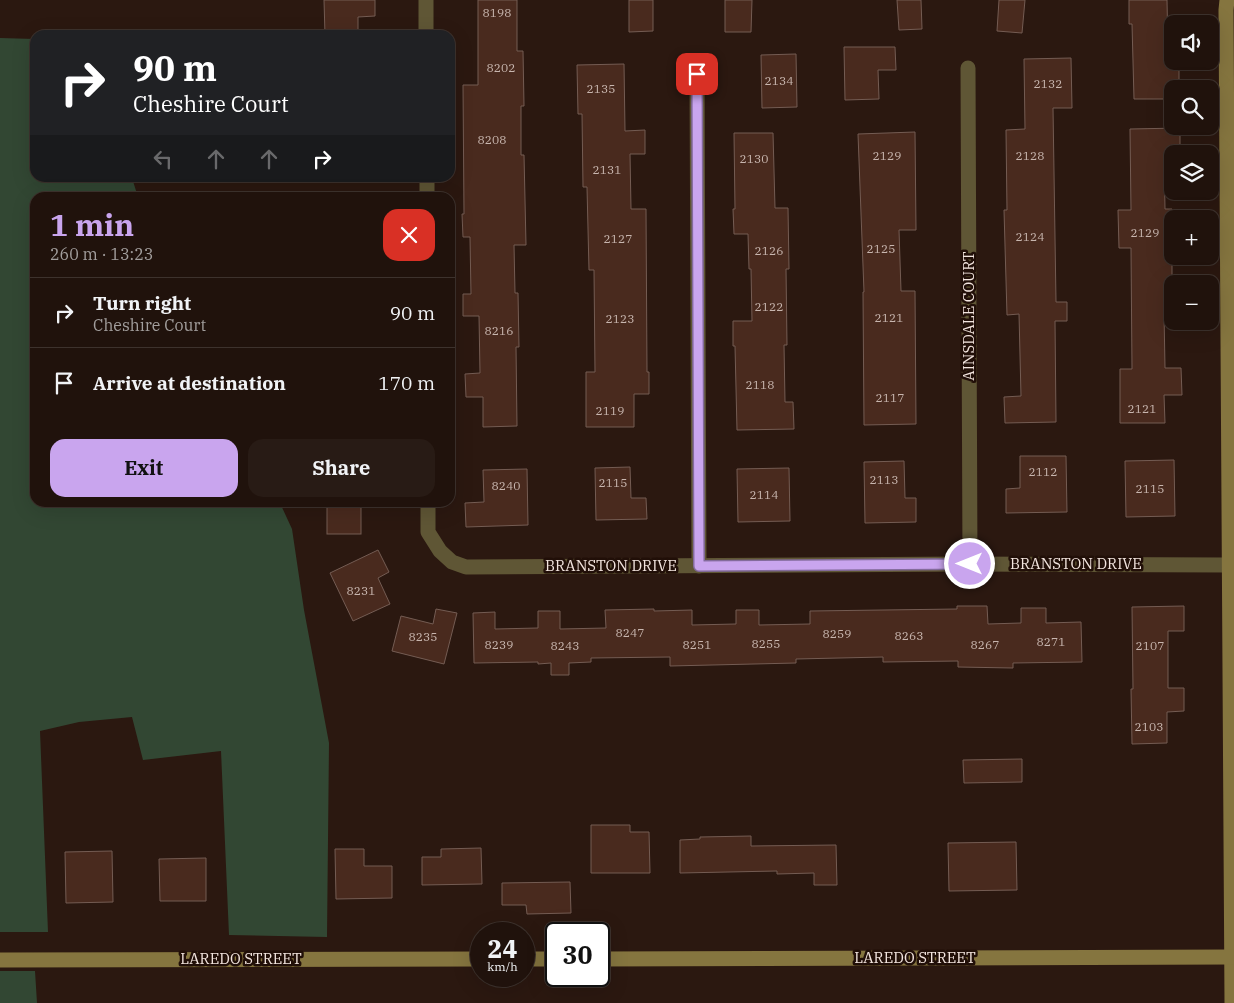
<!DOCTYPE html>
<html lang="en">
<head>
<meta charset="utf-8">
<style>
  :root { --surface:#20120c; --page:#281b15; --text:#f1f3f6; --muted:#a29e9d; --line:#3d322d; --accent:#c9a5ee }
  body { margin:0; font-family:"IBM Plex Serif",serif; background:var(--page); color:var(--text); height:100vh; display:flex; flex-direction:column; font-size:19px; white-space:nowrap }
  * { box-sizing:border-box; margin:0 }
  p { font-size:16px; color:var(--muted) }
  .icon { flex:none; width:28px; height:28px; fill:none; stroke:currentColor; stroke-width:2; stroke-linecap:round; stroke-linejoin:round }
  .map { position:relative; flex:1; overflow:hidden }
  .sheet { position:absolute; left:30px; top:192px; width:425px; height:315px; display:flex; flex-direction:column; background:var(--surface); border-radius:15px; box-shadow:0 5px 20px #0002,0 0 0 1px var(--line) }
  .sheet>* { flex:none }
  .hud { position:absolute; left:30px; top:30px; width:425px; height:152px; border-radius:15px; box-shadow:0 5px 20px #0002,0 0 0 1px var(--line); background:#202124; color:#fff; overflow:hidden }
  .fabs { position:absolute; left:1164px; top:15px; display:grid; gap:10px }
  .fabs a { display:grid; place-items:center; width:55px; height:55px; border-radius:10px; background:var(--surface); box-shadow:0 5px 20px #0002,0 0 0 1px var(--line); font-size:25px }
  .speed { position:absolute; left:470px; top:922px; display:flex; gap:10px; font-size:25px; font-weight:700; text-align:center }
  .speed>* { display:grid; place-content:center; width:65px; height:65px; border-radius:50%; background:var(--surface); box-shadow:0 5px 20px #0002,0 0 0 1px var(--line); line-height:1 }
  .speed small { font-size:12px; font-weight:400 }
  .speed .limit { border:2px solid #111; border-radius:8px; background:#fff; color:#111 }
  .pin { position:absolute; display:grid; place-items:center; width:42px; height:42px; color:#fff; margin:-21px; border-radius:10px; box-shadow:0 2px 8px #0006 }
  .me { position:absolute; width:55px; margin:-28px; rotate:270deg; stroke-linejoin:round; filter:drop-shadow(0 0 4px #0008) }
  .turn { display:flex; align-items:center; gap:18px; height:105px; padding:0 20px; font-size:22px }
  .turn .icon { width:65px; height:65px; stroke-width:2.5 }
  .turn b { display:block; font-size:35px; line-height:42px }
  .lanes { display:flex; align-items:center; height:48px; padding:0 20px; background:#0003; justify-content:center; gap:25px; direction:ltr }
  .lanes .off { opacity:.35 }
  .round { display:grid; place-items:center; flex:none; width:52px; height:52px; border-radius:15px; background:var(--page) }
  .overview { display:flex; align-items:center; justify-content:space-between; height:85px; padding:0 20px }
  h1 { font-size:30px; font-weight:800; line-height:38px; color:var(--accent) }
  .cta { display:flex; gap:10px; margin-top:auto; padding:10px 20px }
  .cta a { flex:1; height:58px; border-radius:15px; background:var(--accent); color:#111; font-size:20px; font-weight:800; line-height:58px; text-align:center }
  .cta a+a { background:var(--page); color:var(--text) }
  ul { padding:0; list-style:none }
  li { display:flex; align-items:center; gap:15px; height:70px; padding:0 20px; border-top:1px solid var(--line) }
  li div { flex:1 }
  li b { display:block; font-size:19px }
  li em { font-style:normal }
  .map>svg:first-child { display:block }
  .green { fill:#324733 }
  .building { fill:#492a1e; stroke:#745c53 }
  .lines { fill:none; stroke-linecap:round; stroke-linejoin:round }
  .street { stroke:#5f5635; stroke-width:15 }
  .secondary { stroke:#85753f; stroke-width:15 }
  .route-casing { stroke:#836b9b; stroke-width:12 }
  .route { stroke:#c9a5ee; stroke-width:9 }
  .labels { text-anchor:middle; stroke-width:5; stroke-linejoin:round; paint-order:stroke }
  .number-label { font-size:12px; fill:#c8b6af }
  .street-label { font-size:15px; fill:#f3e5df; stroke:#210f08 }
</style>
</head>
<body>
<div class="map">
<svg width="1234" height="1003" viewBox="0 0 1234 1003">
  <rect width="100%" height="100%" fill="#2b1810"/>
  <g class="green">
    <path d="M 0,38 L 35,39 L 35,178 L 132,178 L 138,197 L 35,198 L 35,502 L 280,503 L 292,529 L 304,610 L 329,743 L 327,937 L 229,935 L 221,751 L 143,760 L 132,717 L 79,722 L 40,731 L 48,932 L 0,932 Z"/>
    <path d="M 0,971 L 35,971 L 37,1003 L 0,1003 Z"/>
  </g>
  <g class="building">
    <path d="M 324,0 L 375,0 L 375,16 L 358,17 L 358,35 L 325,35 Z"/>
    <path d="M 478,0 L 517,0 L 517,51 L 523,51 L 524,106 L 521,106 L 521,155 L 524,155 L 526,245 L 514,245 L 515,293 L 518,293 L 519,347 L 516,347 L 517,426 L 483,427 L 483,397 L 466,397 L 465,374 L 480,373 L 479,316 L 463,316 L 463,294 L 471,294 L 470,237 L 463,237 L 462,214 L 464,214 L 463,85 L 478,85 Z"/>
    <path d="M 629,0 L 653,0 L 653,31 L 629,32 Z"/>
    <path d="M 725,0 L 752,0 L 751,32 L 725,32 Z"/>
    <path d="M 897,0 L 921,0 L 922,29 L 899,30 Z"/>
    <path d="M 999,0 L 1025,0 L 1022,33 L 997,31 Z"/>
    <path d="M 1129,0 L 1167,0 L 1168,51 L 1172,50 L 1172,61 L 1179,61 L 1179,89 L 1172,89 L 1172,99 L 1134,99 L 1132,24 L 1129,24 Z"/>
    <path d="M 844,47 L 895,47 L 896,70 L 878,70 L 879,99 L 845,100 Z"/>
    <path d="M 796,54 L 797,107 L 762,108 L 761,55 Z"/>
    <path d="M 1071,58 L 1072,108 L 1053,108 L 1056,302 L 1067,302 L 1067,321 L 1055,321 L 1056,422 L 1005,423 L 1004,397 L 1021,396 L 1019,314 L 1007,315 L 1004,210 L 1007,210 L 1006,130 L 1025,129 L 1024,59 Z"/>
    <path d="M 624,64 L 625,131 L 645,130 L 645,154 L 630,154 L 631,209 L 646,209 L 647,372 L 649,372 L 649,394 L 634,394 L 634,427 L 586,427 L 586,372 L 595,372 L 594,270 L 589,270 L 587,187 L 583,187 L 582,114 L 578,114 L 577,65 Z"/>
    <path d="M 1180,128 L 1180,154 L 1164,154 L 1165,209 L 1172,209 L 1172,312 L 1164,313 L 1165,368 L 1181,368 L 1182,395 L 1164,395 L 1165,423 L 1120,423 L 1120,369 L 1132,369 L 1131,248 L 1119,248 L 1118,210 L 1131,210 L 1130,129 Z"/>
    <path d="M 915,132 L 916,230 L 899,230 L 901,291 L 915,291 L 916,424 L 864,425 L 863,292 L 864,292 L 858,134 Z"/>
    <path d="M 734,133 L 773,133 L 775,208 L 788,208 L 789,269 L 786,269 L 787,345 L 784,345 L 785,402 L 793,402 L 794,429 L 737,430 L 735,346 L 733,346 L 733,321 L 752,321 L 751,269 L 749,269 L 748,234 L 734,234 L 733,209 L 735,209 Z"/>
    <path d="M 1020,456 L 1066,456 L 1067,512 L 1006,513 L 1006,489 L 1020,488 Z"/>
    <path d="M 1174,460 L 1175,516 L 1126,517 L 1125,461 Z"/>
    <path d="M 904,461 L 905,498 L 916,498 L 916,522 L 865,523 L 864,462 Z"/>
    <path d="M 630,467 L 631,498 L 646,498 L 647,519 L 596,520 L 595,468 Z"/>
    <path d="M 789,468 L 790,521 L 738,522 L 737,469 Z"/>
    <path d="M 527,469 L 528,525 L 466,527 L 465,503 L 484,502 L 483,470 Z"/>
    <rect x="327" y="502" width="34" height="32"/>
    <path d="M 378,550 L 389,572 L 378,578 L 390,604 L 353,621 L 330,573 Z"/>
    <path d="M 957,606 L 987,606 L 988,624 L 1021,623 L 1021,608 L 1046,608 L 1046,623 L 1081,622 L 1082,662 L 1013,663 L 1013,668 L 958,667 L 958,661 L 883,662 L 883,657 L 796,659 L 796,663 L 670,666 L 670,657 L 591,658 L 591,662 L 569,663 L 569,675 L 551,675 L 551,663 L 538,664 L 538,662 L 474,663 L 473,613 L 495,612 L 495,629 L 538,628 L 538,611 L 560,611 L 560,629 L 606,628 L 605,610 L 654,609 L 654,611 L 692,610 L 692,625 L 736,624 L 736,610 L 759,610 L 759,625 L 810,624 L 810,611 L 957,609 Z"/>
    <path d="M 1184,606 L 1184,631 L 1168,631 L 1168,688 L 1184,688 L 1184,711 L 1167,712 L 1167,743 L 1132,744 L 1131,689 L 1133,689 L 1132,607 Z"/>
    <path d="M 436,609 L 457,613 L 444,664 L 392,651 L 401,616 L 433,624 Z"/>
    <path d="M 1022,759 L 1022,782 L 964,783 L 963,760 Z"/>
    <path d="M 591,825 L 630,825 L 630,832 L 649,832 L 650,873 L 591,873 Z"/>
    <path d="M 751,836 L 751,846 L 836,845 L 837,885 L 814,885 L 814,873 L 777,874 L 777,871 L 680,873 L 680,840 L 700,839 L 700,837 Z"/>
    <path d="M 1016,842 L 1017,890 L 949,891 L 948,843 Z"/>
    <path d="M 481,848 L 482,884 L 422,885 L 422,857 L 441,857 L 441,849 Z"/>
    <path d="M 335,849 L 364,849 L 364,866 L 392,866 L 392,898 L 336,899 Z"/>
    <path d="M 112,851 L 113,902 L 66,903 L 65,852 Z"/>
    <path d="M 206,858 L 206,901 L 160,901 L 159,859 Z"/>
    <path d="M 570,882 L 571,913 L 527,914 L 526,905 L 502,905 L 502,883 Z"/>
  </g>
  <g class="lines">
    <g class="street">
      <path d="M 426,0 L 426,35"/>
      <path d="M 968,68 L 970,564"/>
      <path d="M 697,74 L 699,566"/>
      <path d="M 427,178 L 427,198"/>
      <path d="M 428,502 L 428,532 L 440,551 L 452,562 L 466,567 L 970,564 L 1228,565"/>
    </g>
    <g class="secondary">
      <path d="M 1227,0 L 1226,10 L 1232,1003"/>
      <path d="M 524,959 L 556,959"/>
      <path d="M 599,959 L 1232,957"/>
      <path d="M 0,960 L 481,959"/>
    </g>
  </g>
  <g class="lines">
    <defs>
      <path id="route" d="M 697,74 L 699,566 L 970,564"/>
    </defs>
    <use href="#route" class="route-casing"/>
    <use href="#route" class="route"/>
  </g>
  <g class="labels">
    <g class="number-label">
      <text x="497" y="17">8198</text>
      <text x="501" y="72">8202</text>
      <text x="779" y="85">2134</text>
      <text x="1048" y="88">2132</text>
      <text x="601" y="93">2135</text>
      <text x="492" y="144">8208</text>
      <text x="887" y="160">2129</text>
      <text x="1030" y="160">2128</text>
      <text x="754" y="163">2130</text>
      <text x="607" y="174">2131</text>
      <text x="1145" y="237">2129</text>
      <text x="1030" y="241">2124</text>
      <text x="618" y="243">2127</text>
      <text x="881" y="253">2125</text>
      <text x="769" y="255">2126</text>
      <text x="769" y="311">2122</text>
      <text x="889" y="322">2121</text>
      <text x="620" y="323">2123</text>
      <text x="499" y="335">8216</text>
      <text x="760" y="389">2118</text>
      <text x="890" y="402">2117</text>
      <text x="1142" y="413">2121</text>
      <text x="610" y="415">2119</text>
      <text x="1043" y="476">2112</text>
      <text x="884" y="484">2113</text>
      <text x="613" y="487">2115</text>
      <text x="506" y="490">8240</text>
      <text x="1150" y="493">2115</text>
      <text x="764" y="499">2114</text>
      <text x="361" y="595">8231</text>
      <text x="630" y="637">8247</text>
      <text x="837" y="638">8259</text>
      <text x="909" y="640">8263</text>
      <text x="423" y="641">8235</text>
      <text x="1051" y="646">8271</text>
      <text x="766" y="648">8255</text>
      <text x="499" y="649">8239</text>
      <text x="697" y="649">8251</text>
      <text x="985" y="649">8267</text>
      <text x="565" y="650">8243</text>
      <text x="1150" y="650">2107</text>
      <text x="1149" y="731">2103</text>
    </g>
    <g class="street-label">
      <text transform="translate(969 316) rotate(-90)" y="5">AINSDALE COURT</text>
      <text x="1076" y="569">BRANSTON DRIVE</text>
      <text x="611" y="571">BRANSTON DRIVE</text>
      <text x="915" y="963">LAREDO STREET</text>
      <text x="241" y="964">LAREDO STREET</text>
    </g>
  </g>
</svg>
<div class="fabs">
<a><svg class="icon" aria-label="sound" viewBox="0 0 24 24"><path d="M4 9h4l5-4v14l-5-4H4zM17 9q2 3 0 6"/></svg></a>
<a><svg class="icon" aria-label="search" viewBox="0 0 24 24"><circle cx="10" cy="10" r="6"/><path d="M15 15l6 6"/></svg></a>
<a><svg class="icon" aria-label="layers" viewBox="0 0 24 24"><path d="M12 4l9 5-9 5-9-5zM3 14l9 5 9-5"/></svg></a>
<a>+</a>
<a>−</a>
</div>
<div class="speed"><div>24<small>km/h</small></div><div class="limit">30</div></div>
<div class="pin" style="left:697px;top:74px;background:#d93025"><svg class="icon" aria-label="arrive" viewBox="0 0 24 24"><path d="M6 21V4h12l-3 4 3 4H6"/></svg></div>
<svg class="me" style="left:970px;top:564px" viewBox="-20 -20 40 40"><circle r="17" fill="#c9a5ee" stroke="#fff" stroke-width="3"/><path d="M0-11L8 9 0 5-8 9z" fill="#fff"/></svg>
<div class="hud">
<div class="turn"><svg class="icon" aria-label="right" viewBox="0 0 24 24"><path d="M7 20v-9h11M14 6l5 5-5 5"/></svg><div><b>90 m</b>Cheshire Court</div></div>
<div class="lanes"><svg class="icon off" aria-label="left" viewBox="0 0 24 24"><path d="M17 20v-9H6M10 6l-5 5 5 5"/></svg><svg class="icon off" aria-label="ahead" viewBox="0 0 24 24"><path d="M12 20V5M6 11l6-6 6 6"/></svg><svg class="icon off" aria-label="ahead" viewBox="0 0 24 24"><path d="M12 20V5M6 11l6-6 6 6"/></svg><svg class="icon" aria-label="right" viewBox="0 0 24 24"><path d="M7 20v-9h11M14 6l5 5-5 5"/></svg></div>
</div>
<section class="sheet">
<div class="overview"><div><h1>1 min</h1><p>260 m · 13:23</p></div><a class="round" style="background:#d93025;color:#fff"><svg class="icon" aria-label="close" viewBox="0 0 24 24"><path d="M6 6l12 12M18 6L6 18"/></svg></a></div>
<ul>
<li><svg class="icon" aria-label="right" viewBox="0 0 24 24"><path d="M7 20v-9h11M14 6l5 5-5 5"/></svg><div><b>Turn right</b><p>Cheshire Court</p></div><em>90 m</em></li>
<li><svg class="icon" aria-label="arrive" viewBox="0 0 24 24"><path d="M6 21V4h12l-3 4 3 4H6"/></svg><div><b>Arrive at destination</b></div><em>170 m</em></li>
</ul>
<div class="cta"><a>Exit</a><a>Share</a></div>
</section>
</div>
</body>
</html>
